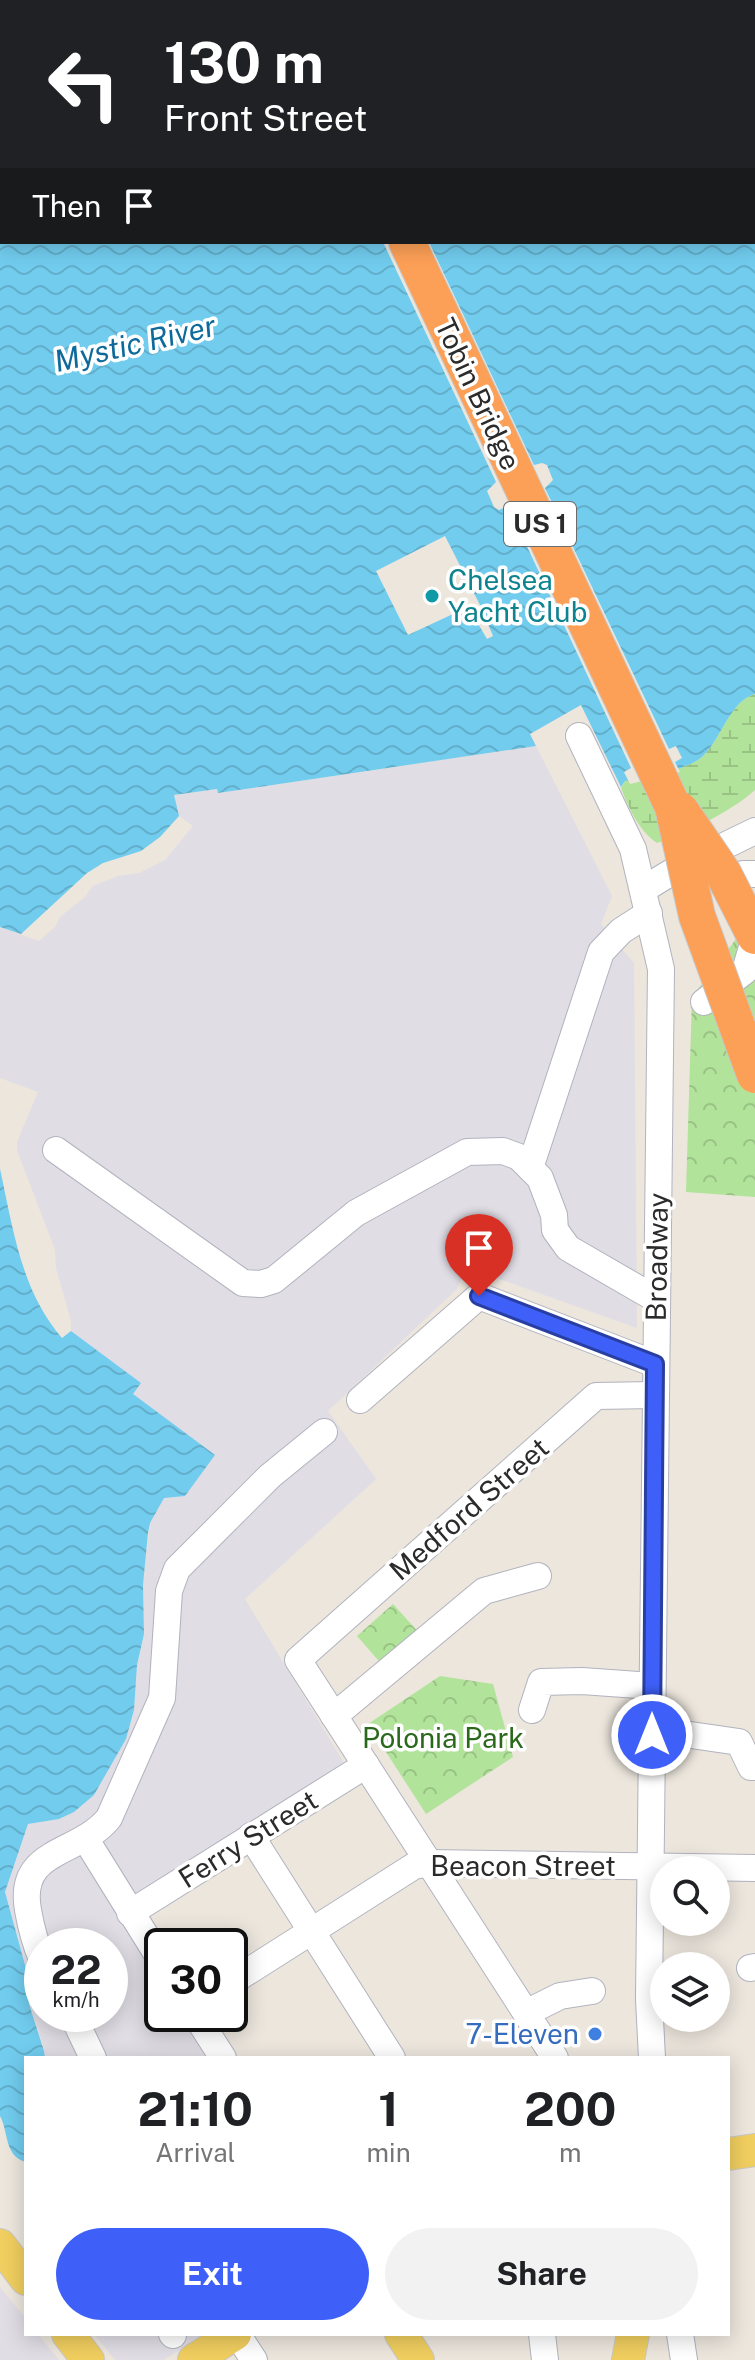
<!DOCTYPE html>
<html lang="en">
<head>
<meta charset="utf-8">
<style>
  :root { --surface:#fff; --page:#f2f2f2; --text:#202124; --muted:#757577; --accent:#3e60f8 }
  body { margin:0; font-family:"Public Sans",sans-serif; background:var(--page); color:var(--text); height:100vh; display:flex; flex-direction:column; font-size:30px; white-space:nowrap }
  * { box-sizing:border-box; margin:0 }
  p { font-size:26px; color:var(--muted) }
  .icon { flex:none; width:44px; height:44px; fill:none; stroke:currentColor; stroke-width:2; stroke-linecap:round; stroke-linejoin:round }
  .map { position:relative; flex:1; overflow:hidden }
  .details { position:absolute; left:24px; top:2056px; width:706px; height:280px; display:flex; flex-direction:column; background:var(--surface); border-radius:0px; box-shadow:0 4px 20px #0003 }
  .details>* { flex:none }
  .guide { position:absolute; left:0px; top:0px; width:756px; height:244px; box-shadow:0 4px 20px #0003; background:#202124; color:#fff; overflow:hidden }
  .fabs { position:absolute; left:650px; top:1856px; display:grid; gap:16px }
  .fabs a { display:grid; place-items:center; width:80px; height:80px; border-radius:50%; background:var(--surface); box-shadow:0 4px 20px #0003; font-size:40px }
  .speed { position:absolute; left:24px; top:1928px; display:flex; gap:16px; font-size:40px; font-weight:700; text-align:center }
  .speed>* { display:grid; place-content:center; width:104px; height:104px; border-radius:50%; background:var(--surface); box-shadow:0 4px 20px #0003; line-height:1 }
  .speed small { font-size:20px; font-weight:400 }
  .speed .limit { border:4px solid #111; border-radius:12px; background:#fff; color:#111 }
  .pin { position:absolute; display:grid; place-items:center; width:68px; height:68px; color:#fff; margin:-82px -34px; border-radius:50% 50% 50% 0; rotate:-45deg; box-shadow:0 0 8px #0007 }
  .pin .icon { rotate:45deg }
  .me { position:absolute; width:88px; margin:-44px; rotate:0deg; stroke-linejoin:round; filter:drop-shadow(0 0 6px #0008) }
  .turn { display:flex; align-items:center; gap:28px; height:168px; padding:0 32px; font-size:36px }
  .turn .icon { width:104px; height:104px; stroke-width:2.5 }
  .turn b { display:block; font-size:56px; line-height:68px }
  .then { display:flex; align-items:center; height:76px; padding:0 32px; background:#0003; gap:16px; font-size:30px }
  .eta { display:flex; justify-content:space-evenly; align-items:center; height:136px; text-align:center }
  .eta b { font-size:48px; font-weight:700; line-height:56px }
  .cta { display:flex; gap:16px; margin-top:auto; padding:16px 32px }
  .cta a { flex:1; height:92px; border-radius:48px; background:var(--accent); color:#fff; font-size:32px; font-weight:700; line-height:92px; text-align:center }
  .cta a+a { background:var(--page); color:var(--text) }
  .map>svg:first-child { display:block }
  .industrial { fill:#e0dde5; fill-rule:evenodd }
  .wetland { fill:url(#wetland-marsh) }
  .park { fill:url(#park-crowns) }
  .water { fill:url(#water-waves); fill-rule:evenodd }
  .pier { fill:#ece6dd }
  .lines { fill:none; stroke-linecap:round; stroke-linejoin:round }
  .ferry { stroke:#0e6a9b; stroke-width:2; stroke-dasharray:10 8; stroke-linecap:butt }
  .minor-casing { stroke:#b1b3be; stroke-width:28 }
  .major-casing { stroke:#c8c8c8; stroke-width:34 }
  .highway-casing { stroke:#c8c8c8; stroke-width:38 }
  .minor { stroke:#fff; stroke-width:26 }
  .major { stroke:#f0ce5f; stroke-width:32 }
  .highway { stroke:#fda057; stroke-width:36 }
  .highway-bridge-casing { stroke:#c8c8c8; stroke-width:38; stroke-linecap:butt }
  .highway-bridge { stroke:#fda057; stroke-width:36 }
  .route-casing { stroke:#283ea1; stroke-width:20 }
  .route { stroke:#3e60f8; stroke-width:14 }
  .culture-dot { fill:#0f9aa8; stroke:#fff; stroke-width:3 }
  .shop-dot { fill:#3f7fe0; stroke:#fff; stroke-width:3 }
  .labels { text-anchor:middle; stroke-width:7; stroke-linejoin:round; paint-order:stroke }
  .shield { fill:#fff; stroke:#6b6b6b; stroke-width:2 }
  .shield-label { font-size:26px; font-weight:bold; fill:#2b2b2b }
  .street-label { font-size:28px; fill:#2b2b2b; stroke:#fff }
  .culture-label { font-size:28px; fill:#0d838f; stroke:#fff; text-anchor:start }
  .park-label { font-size:28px; fill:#2a681b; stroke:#fff }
  .shop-label { font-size:28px; fill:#366cbe; stroke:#fff; text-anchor:end }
  .water-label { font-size:30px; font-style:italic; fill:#0e6a9b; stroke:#fff }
</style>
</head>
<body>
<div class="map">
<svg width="755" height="2360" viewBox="0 0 755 2360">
  <defs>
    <pattern id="wetland-marsh" width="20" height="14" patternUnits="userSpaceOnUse" patternTransform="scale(2)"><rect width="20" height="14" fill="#b2e39a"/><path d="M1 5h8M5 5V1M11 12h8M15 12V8" fill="none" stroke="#99c385"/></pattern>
    <pattern id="park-crowns" width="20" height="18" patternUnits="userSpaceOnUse" patternTransform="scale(2)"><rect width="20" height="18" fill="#b2e39a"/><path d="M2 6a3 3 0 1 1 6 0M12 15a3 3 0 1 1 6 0" fill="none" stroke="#99c385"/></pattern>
    <pattern id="water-waves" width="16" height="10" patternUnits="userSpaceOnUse" patternTransform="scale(2)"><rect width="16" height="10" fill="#71ccee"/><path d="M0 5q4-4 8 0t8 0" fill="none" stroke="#62afcc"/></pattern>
  </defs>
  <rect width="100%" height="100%" fill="#ece6dd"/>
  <g class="industrial">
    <path d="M 536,746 L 612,896 L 601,924 L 634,963 L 637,1328 L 466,1267 L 457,1289 L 328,1411 L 376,1479 L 245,1599 L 347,1768 L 117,1912 L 162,1985 L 162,2014 L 179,2014 L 206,2058 L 45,2058 L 43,2045 L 29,2004 L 25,1965 L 5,1892 L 28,1824 L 59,1819 L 74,1812 L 94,1795 L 126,1739 L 134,1710 L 137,1665 L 144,1634 L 143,1585 L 150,1523 L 164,1497 L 184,1496 L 60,1403 L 140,1383 L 71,1331 L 71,1321 L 56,1268 L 55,1250 L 17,1150 L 17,1142 L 38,1092 L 0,1078 L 0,927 L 39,941 L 55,927 L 60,917 L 84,898 L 93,886 L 118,876 L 139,873 L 165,860 L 193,826 L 179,816 L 173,795 L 218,789 L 218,793 ZM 42,1946 L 110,1946 L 110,2014 L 42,2014 Z"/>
    <path d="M 0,2287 L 26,2319 L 26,2334 L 38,2334 L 59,2360 L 0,2360 Z"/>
    <path d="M 94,2334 L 207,2334 L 163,2360 L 115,2360 Z"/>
  </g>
  <path class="wetland" d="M 755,694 L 755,790 C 729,813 690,831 657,843 C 639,831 628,807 621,788 L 625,781 C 645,777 688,770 703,756 C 721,739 730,701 755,694 Z"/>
  <g class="park">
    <path d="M 755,914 L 755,1197 L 686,1192 L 692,997 Z"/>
    <path d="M 393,1604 L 421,1635 L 384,1667 L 357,1636 Z"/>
    <path d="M 440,1676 L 493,1684 L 513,1757 L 426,1814 L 368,1724 Z"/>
  </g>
  <g class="water">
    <path d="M 0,0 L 755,0 L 755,694 C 730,701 721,739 703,756 C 688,770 646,777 625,781 L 621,787 L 581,705 L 530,734 L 536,746 L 218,793 L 217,789 L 174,795 L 179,816 L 160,837 L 141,851 L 103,863 L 87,873 L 21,934 L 0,927 ZM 2,2 L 754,2 L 754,242 L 2,242 Z"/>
    <path d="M 0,1169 C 13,1228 21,1291 62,1338 L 71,1331 L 141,1383 L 133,1394 L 215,1455 L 185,1496 L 164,1498 L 150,1523 L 148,1533 L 143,1585 L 144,1634 L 137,1665 L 134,1710 L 126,1739 L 94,1795 L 74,1812 L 59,1819 L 28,1824 L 5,1892 L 25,1965 L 29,2004 L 44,2051 L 45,2058 L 26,2058 L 26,2162 C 4,2156 9,2133 0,2116 Z"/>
  </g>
  <g class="pier">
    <path d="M 383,242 L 429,242 L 534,465 L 542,463 L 547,465 L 553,480 L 545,488 L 669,749 L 676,746 L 682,758 L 675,762 L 680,772 L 630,784 L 624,772 L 631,768 L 508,506 L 499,510 L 494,507 L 487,491 L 496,482 Z"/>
    <path d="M 445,536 L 480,605 L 493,636 L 487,639 L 468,607 L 408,635 L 376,571 Z"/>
  </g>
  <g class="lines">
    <g class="ferry">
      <path d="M 330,2 L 332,0"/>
      <path d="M 0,233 L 2,233"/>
    </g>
    <defs>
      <g id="minor">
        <path d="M 579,736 L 633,849 L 661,969 L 649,1999 L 652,2058"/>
        <path d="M 743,874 L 755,874"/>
        <path d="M 644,889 L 675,870 L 755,831"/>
        <path d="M 704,1002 L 745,971 L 755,937"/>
        <path d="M 56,1150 L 243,1283 L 261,1284 L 274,1280 L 356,1213 L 467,1152 L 503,1151 L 519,1157 L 540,1178 L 554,1215 L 555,1230 L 568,1248 L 656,1299"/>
        <path d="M 530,1168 L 601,952 L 621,931 L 649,913"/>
        <path d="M 360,1400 L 479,1296 L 655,1364"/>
        <path d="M 532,1710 L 541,1682 L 582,1681 L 652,1686"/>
        <path d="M 334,1716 L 484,1591 L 538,1576"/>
        <path d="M 652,1735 L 684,1734 L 739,1742 L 751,1767 L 755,1767"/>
        <path d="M 251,1836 L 392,2058"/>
        <path d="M 85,1838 L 162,1962"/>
        <path d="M 130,1913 L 366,1765"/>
        <path d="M 42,1959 C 35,1943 31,1927 28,1910 C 17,1848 78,1856 109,1818 L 162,1698 L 169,1591 L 177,1569 L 270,1476 L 324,1432"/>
        <path d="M 750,1968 L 755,1967"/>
        <path d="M 230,1983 L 414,1866 L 429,1863 L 755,1868"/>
        <path d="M 526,2013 L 560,1996 L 592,1991"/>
        <path d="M 72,2014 L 93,2058"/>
        <path d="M 195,2014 L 223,2058"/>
        <path d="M 555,2058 L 298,1660 L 596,1396 L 654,1395"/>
        <path d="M 172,2334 L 173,2335"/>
        <path d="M 237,2334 L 254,2360"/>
        <path d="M 542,2334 L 545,2360"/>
        <path d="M 680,2334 L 684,2360"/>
      </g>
      <g id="major">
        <path d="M 728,2154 L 755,2150"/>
        <path d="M 0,2245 L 26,2279"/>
        <path d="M 68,2334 L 88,2360"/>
        <path d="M 401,2334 L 418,2360"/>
        <path d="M 194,2360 L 235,2334"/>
        <path d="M 628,2360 L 633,2334"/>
      </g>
      <g id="highway">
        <path d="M 292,0 L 293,2"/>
        <path d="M 407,242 L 673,807"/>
      </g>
    </defs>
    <use href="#minor" class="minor-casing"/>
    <use href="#major" class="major-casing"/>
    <use href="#highway" class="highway-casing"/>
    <use href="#minor" class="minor"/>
    <use href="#major" class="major"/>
    <use href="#highway" class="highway"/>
    <defs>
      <g id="highway-bridge">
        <path d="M 673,807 L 697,916 L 755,1075"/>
        <path d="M 680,810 L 723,873 L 755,936"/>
      </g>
    </defs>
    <use href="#highway-bridge" class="highway-bridge-casing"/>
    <use href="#highway-bridge" class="highway-bridge"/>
  </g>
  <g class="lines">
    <defs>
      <path id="route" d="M 479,1296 L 655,1364 L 652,1735"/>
    </defs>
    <use href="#route" class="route-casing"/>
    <use href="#route" class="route"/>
  </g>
  <circle class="culture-dot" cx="432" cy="596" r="8"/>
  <circle class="shop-dot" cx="595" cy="2034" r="8"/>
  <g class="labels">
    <rect class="shield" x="504" y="502" width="72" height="44" rx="6"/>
    <g class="shield-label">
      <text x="540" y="533">US 1</text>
    </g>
    <g class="street-label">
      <text transform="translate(478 394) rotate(65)" y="10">Tobin Bridge</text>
      <text transform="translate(657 1257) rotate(-89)" y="10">Broadway</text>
      <text transform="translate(469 1509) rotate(-41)" y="10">Medford Street</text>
      <text transform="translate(248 1839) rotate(-32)" y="10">Ferry Street</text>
      <text x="523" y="1876">Beacon Street</text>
    </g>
    <g class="culture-label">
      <text x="448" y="590">Chelsea<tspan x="448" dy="32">Yacht Club</tspan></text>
    </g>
    <g class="park-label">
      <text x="443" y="1748">Polonia Park</text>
    </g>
    <g class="shop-label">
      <text x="579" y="2044">7-Eleven</text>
    </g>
    <g class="water-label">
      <text transform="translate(135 344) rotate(-13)" y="10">Mystic River</text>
    </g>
  </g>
</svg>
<div class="fabs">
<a><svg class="icon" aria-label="search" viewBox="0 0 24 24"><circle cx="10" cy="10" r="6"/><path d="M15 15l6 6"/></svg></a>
<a><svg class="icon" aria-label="layers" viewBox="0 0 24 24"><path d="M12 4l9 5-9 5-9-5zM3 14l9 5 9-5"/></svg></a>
</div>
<div class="speed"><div>22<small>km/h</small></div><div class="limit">30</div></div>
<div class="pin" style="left:479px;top:1296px;background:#d93025"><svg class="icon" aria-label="arrive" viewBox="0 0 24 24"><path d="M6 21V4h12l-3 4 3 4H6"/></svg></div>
<svg class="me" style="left:652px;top:1735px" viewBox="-20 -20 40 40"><circle r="17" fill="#3e60f8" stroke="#fff" stroke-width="3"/><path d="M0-11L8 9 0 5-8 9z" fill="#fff"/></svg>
<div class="guide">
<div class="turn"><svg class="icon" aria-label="left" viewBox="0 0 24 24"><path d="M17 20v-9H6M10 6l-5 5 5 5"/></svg><div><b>130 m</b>Front Street</div></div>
<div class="then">Then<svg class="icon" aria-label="arrive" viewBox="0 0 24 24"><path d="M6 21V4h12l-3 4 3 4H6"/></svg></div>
</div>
<section class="details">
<div class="eta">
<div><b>21:10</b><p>Arrival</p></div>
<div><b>1</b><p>min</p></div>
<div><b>200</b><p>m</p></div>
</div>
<div class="cta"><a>Exit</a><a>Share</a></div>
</section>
</div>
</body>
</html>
